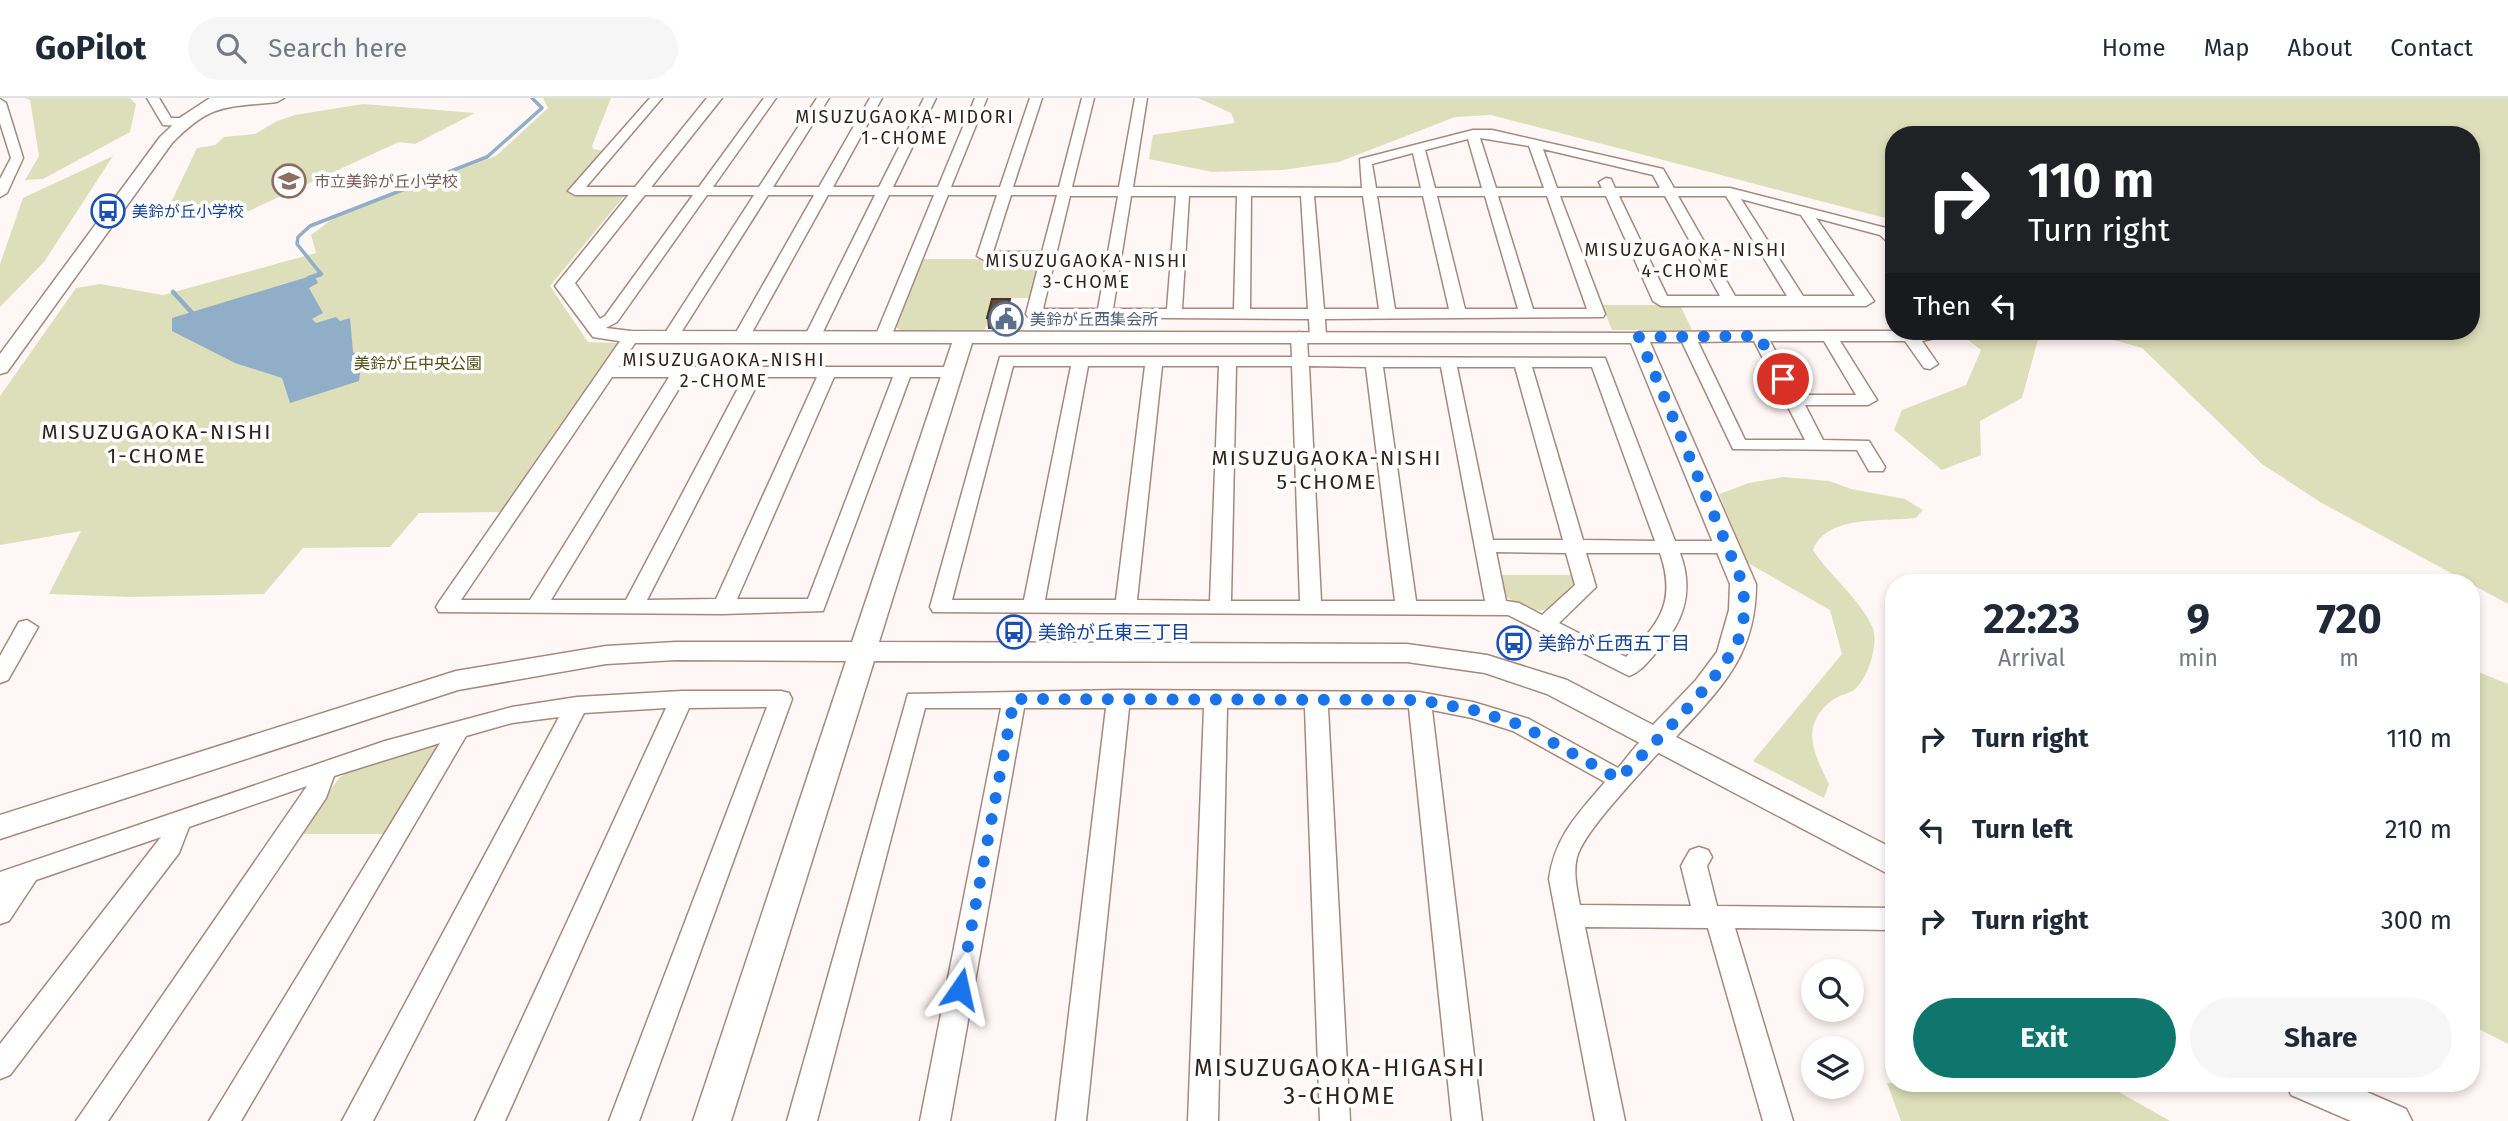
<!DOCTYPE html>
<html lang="en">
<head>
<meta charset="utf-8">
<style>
  :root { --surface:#fff; --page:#f6f6f7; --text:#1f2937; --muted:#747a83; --line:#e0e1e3; --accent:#0f766e }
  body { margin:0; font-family:"Fira Sans","Noto Sans JP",sans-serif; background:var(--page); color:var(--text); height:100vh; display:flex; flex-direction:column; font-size:26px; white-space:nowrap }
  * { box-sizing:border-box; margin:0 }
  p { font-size:23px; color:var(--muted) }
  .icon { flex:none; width:38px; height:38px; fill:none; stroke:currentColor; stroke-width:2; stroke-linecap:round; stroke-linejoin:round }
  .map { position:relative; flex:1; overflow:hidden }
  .panel { position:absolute; left:1885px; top:476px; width:595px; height:518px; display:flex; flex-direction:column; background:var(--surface); border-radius:28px; box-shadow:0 4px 10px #0003 }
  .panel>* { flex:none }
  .banner { position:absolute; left:1885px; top:28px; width:595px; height:214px; border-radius:28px; box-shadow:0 4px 10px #0003; background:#202124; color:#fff; overflow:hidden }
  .buttons { position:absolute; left:1801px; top:861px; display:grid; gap:14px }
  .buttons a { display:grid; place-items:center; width:63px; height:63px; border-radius:50%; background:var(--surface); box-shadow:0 4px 10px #0003; font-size:35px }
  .pin { position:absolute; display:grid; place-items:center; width:60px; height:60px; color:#fff; margin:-30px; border:4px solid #fff; border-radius:50%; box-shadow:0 2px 7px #0007 }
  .me { position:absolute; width:77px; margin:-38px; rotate:11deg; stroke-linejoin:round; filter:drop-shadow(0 0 5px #0008) }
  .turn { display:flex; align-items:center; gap:24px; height:147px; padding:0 28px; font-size:32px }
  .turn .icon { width:91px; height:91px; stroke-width:2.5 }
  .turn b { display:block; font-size:49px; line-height:60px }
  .then { display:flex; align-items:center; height:66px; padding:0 28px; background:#0003; gap:14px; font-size:26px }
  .eta { display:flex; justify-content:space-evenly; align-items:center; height:119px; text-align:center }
  .eta b { font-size:42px; font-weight:700; line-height:49px }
  .button { display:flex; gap:14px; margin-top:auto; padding:14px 28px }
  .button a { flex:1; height:80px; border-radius:42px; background:var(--accent); color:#fff; font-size:28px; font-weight:700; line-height:80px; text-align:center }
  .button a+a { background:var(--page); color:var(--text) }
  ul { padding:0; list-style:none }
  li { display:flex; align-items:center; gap:21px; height:91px; padding:0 28px }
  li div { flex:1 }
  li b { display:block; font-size:26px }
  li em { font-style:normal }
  header { display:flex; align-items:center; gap:42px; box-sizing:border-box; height:98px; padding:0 35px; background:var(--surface); border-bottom:2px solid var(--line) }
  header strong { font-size:33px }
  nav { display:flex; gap:38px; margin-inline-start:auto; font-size:24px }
  .search { width:490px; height:63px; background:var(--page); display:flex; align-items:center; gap:18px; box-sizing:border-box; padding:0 24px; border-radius:38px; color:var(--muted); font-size:26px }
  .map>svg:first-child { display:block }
  .green { fill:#dddfba }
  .water { fill:#90aec8 }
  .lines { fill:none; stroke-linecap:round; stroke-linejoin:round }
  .stream-far1 { stroke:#90aec8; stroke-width:3.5 }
  .stream { stroke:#90aec8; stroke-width:4.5 }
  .minor-casing { stroke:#a8887c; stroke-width:3 }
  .tertiary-casing { stroke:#a8887c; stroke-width:3 }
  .minor { fill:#fff; fill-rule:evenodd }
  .tertiary { fill:#fff; fill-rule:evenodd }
  .wall { fill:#573f34 }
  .shaded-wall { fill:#47332b }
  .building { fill:#65493d; stroke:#47332b; stroke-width:2 }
  .route { stroke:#1a73e8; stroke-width:12; stroke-dasharray:0 21.6 }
  .labels { text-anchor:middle; stroke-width:7; stroke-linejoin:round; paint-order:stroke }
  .far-education-label { font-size:16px; fill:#785e54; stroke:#fff; text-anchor:start }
  .far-transit-label { font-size:16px; fill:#164399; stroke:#fff; text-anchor:start }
  .far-service-label { font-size:16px; fill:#4e5e75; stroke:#fff; text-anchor:start }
  .far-park-label { font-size:16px; fill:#505114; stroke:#fff }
  .far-neighbourhood-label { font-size:18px; letter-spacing:2px; fill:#30231e; stroke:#fff }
  .transit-label { font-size:19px; fill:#164399; stroke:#fff; text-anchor:start }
  .neighbourhood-label { font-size:21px; letter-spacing:2px; fill:#30231e; stroke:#fff }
  .near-neighbourhood-label { font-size:24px; letter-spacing:2px; fill:#30231e; stroke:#fff }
</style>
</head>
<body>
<header>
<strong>GoPilot</strong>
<div class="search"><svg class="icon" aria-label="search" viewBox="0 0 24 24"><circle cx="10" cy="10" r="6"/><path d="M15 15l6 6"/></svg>Search here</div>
<nav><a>Home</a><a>Map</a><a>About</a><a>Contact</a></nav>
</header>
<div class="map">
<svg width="2508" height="1023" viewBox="0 0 2508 1023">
  <rect width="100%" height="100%" fill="#fff7f5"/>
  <g class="green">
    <path d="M 25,0 L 130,0 L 136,6 L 130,34 L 43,81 L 25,82 L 39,58 L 30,2 Z"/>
    <path d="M 543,0 L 611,0 L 592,48 L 593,51 L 604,53 L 567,95 L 625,97 L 550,188 L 588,244 L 618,245 L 502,414 L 419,415 L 390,449 L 303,450 L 264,496 L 132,499 L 49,496 L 81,433 L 0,447 L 0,298 L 76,190 L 100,186 L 163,197 L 316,155 L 311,137 L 335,119 L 496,58 L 548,10 Z"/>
    <path d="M 1198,0 L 2508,0 L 2508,506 L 2320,404 L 2262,366 L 2142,250 L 2086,234 L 2039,238 L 2022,300 L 1980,323 L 1981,357 L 1942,372 L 1894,332 L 1902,312 L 1966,287 L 1981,252 L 1957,233 L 2471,233 L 2471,37 L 1894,37 L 1893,122 L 1491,17 L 1455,19 L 1339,64 L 1282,72 L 1212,74 L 1149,61 L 1153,37 L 1235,25 L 1231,15 Z"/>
    <path d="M 363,6 L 475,15 L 415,46 L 399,44 L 240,117 L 208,111 L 165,117 L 197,50 L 215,47 L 224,39 L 255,36 L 277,23 L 295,17 Z"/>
    <path d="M 113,58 L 44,164 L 0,209 L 0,166 L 23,100 Z"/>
    <path d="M 923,161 L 1034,161 L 1041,165 L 1031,200 L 995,200 L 985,232 L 900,232 L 896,229 Z"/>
    <path d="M 1602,207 L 1680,207 L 1692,232 L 1612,232 Z"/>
    <path d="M 1783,379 L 1829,383 L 1851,391 L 1905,401 L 1923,412 L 1916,420 C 1884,424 1827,416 1813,452 C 1830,478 1858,499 1872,528 C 1880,544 1868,581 1854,592 C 1848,596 1840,597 1834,601 C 1799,626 1813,654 1829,686 L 1824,700 L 1753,663 L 1842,556 L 1830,512 L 1748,465 L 1719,396 L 1749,385 Z"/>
    <path d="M 1501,477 L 1574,477 L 1577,487 C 1544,516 1546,521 1506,499 Z"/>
    <path d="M 2471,571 L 2508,586 L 2508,946 L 2471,927 Z"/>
    <path d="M 431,644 L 442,650 L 389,736 L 300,736 L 339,680 L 353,670 Z"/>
    <path d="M 1887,985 L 2036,988 L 2042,985 L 2103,985 L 2170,1023 L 1901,1023 Z"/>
  </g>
  <path class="water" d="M 314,177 L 318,185 L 309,190 L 323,215 L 312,221 L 316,225 L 336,219 L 340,223 L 350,220 L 353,254 L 362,261 L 359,283 L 290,305 L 282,280 L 235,265 L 172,233 L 172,220 Z"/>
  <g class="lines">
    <path class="stream-far1" d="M 321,176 L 297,146 L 298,139 L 310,128 L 487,59 L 542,10 L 532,0"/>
    <g class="stream">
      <path d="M 309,180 L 321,176 L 319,174"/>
      <path d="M 173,194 L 195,218"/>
    </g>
    <defs>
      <g id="minor">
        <path d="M 147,0 L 159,0 L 171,20 L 184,20 L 190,24 L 184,28 L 163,27 Z"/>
        <path d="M 650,0 L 662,0 L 586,89 L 699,89 L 764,0 L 776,0 L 713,89 L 759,89 L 817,0 L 829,0 L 773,89 L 819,89 L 870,0 L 882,0 L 833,89 L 879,89 L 924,0 L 936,0 L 893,89 L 938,89 L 975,0 L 987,0 L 951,89 L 1000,89 L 1030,0 L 1042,0 L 1013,89 L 1059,89 L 1082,0 L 1094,0 L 1072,89 L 1119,89 L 1135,0 L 1147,0 L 1133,89 L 1362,90 L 1360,61 L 1473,32 L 1492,32 L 1663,71 L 1674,90 L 1730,90 L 1890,131 L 1894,135 L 1894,150 L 1880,137 L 1816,120 L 1874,203 L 1866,208 L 1661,208 L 1653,203 L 1606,98 L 1560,98 L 1605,216 L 1603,219 L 1325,221 L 1326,239 L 1318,244 L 1310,239 L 1309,221 L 1028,219 L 1026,216 L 1040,162 L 984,162 L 977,158 L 997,97 L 948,97 L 891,239 L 883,244 L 875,239 L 934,97 L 889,97 L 821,238 L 813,243 L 805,238 L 875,97 L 828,97 L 750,238 L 742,243 L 734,238 L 814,97 L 768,97 L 677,241 L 665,241 L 663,238 L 754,97 L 707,97 L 617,224 L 600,233 L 588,233 L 588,227 L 605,218 L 693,97 L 575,97 L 568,93 ZM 1480,40 L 1529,48 L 1544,90 L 1496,90 ZM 1468,41 L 1482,90 L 1435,90 L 1425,52 ZM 1543,51 L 1653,77 L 1660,90 L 1615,90 L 1611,81 L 1606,80 L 1599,84 L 1602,90 L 1557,90 ZM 1413,55 L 1421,90 L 1376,90 L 1372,66 ZM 1011,97 L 1057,97 L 1042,154 L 993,154 ZM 1070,98 L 1118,98 L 1098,211 L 1043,211 ZM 1131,98 L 1176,98 L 1167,211 L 1113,211 ZM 1189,98 L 1237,98 L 1234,211 L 1182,211 ZM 1251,98 L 1301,98 L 1308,211 L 1250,211 ZM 1314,98 L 1363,98 L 1379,211 L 1324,211 ZM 1377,98 L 1423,98 L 1449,211 L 1395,211 ZM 1437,98 L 1485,98 L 1518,211 L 1465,211 ZM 1498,98 L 1547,98 L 1587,211 L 1533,211 ZM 1619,98 L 1665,98 L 1720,198 L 1667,198 ZM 1678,98 L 1726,98 L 1787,198 L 1735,198 ZM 1741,101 L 1801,117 L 1855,198 L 1803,198 Z"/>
        <path d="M 0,1 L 6,5 L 23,60 L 7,95 L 0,99 L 0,81 L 11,60 L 0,25 Z"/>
        <path d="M 1829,233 L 1935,233 L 1931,241 L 1922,243 L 1938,266 L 1930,271 L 1924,270 L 1905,243 L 1840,243 L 1877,302 L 1868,307 L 1805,307 L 1823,342 L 1869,343 L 1885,369 L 1883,373 L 1869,373 L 1857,352 L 1733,351 L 1682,244 L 1639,244 L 1631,239 L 1639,234 ZM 1754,243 L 1805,342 L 1745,342 L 1698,244 ZM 1770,243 L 1824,243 L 1856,297 L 1799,297 Z"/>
        <path d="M 631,234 L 639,239 L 619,269 L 952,269 L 960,274 L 952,279 L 910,279 L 823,513 L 723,516 L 439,514 L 436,509 L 439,504 L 625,236 ZM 612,279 L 669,279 L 530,502 L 461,502 ZM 686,279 L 744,279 L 626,502 L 551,502 ZM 761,279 L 817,279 L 716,501 L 647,502 ZM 834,279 L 893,279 L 808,501 L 737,501 Z"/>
        <path d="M 1299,234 L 1307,239 L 1308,259 L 1605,260 L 1675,443 L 1727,443 L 1737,449 L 1727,455 L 1680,455 C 1695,495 1683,526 1654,557 C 1647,565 1640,574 1629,578 L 1508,517 L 933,514 L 930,509 L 1000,259 L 1292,259 L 1291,239 ZM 1013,268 L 1071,268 L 1024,502 L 952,502 ZM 1088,268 L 1145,268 L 1116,502 L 1045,502 ZM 1162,268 L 1219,268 L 1210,503 L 1137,502 ZM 1236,268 L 1292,268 L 1300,503 L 1231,503 ZM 1309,268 L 1366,269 L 1395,503 L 1321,503 ZM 1383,269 L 1441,269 L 1485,503 L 1416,503 ZM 1457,269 L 1515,269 L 1563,442 L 1493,442 ZM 1532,269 L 1592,269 L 1655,443 L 1583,442 ZM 1496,454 L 1566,455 L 1575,487 L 1542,517 L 1519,505 L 1506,503 ZM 1586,455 L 1660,455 C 1677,504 1659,526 1626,559 L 1559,525 L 1596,489 Z"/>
        <path d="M 27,522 L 38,529 L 8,582 L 0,585 L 0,558 L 19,524 Z"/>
        <path d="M 1119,592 L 1419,594 L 1473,604 L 1529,621 L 1618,670 C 1631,656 1645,629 1665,635 L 1669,641 L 1665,647 C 1644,672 1585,731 1577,759 C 1573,775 1577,791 1580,807 L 1691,808 L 1681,768 L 1690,752 L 1699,749 L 1708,752 L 1712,759 L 1707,768 L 1717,808 L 1894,810 L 1894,832 L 1735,830 L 1793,1023 L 1763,1023 L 1708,830 L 1585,829 L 1625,1023 L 1595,1023 L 1549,781 C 1555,738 1578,716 1605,684 L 1513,633 L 1472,620 L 1432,612 L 1482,1023 L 1452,1023 L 1409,610 L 1328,610 L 1350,1023 L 1320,1023 L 1305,610 L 1227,610 L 1218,1023 L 1188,1023 L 1204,610 L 1129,610 L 1086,1023 L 1056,1023 L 1106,610 L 1024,610 L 950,1023 L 920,1023 L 1001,610 L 925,610 L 817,1023 L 787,1023 L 908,596 Z"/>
        <path d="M 682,593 L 781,593 L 789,595 L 792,601 L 639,1023 L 609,1023 L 767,609 L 689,610 L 505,1023 L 475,1023 L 666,610 L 584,615 L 373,1023 L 342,1023 L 559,619 L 512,625 L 466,638 L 241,1023 L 209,1023 L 440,645 L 334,678 L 326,700 L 108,1023 L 76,1023 L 307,688 L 189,729 L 179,755 L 10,977 L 0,981 L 0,946 L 161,739 L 36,782 L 9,823 L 0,826 L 0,774 L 385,643 L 456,624 L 512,609 L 577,599 Z"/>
      </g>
      <g id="tertiary">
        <path d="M 210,0 L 284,0 L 277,4 C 223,10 212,5 172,45 L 7,274 L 0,276 L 0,256 L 160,39 L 181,19 Z"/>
        <path d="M 707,0 L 722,0 L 575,185 L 606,230 L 631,233 L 1646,235 L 1756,486 C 1756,557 1722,589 1676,639 L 1894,751 L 1894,779 L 1547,596 L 1485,575 L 1407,564 L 874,563 L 731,1023 L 693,1023 L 846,563 L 676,562 L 606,566 L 458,592 L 0,741 L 0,717 L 456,573 L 606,548 L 676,544 L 852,544 L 952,245 L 631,245 L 593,239 L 555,188 ZM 972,245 L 1631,245 L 1730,486 L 1729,512 L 1717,554 L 1696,582 L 1653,627 L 1567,582 L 1487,557 L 1407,546 L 879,544 Z"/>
        <path d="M 2286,985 L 2346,985 L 2406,1011 L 2412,1023 L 2351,1023 L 2291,997 Z"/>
      </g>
    </defs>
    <use href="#minor" class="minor-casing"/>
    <use href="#tertiary" class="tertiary-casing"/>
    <use href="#minor" class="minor"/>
    <use href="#tertiary" class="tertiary"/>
  </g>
  <path class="wall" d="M 1011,212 L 1006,231 L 988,231 L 987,220 Z"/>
  <path class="shaded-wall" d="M 1010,201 L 1011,212 L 1006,231 L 1005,220 Z"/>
  <path class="building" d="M 992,201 L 1010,201 L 1005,220 L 987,220 Z"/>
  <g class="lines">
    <path class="route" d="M 960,891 L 1014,601 L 1419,602 L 1473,612 L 1521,627 L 1619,681 C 1653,645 1721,582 1739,540 C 1746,522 1744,504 1743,486 L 1639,239 L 1759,238 L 1783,281"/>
  </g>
  <defs>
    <symbol id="school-ring" viewBox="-11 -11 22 22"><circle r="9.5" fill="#fff" stroke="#8d6e63" stroke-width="1.5"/><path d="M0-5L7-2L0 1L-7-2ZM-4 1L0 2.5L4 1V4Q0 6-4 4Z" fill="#8d6e63"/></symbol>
    <symbol id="bus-ring" viewBox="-11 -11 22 22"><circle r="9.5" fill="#fff" stroke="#1a4fb4" stroke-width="1.5"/><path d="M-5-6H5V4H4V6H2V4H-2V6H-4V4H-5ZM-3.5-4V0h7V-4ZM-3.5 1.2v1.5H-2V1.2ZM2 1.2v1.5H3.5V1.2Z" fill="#1a4fb4"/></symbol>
    <symbol id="civic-ring" viewBox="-11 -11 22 22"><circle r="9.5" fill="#fff" stroke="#5c6f8a" stroke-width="1.5"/><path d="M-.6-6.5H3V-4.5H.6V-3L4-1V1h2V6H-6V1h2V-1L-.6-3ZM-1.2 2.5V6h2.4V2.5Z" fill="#5c6f8a"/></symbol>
  </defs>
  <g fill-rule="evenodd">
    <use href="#school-ring" x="270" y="64" width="38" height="38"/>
    <use href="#bus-ring" x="89" y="94" width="38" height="38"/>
    <use href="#civic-ring" x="987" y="202" width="38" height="38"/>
    <use href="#bus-ring" x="995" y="515" width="38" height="38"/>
    <use href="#bus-ring" x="1495" y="526" width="38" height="38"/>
  </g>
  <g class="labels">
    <g class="far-education-label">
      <text x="314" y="89">市立美鈴が丘小学校</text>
    </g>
    <g class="far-transit-label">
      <text x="132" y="119">美鈴が丘小学校</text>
    </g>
    <g class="far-service-label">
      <text x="1030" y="227">美鈴が丘西集会所</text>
    </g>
    <g class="far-park-label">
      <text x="418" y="271">美鈴が丘中央公園</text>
    </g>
    <g class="far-neighbourhood-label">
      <text x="905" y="25">MISUZUGAOKA-MIDORI<tspan x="905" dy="21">1-CHOME</tspan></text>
      <text x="1686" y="158">MISUZUGAOKA-NISHI<tspan x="1686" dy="21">4-CHOME</tspan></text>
      <text x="1087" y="169">MISUZUGAOKA-NISHI<tspan x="1087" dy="21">3-CHOME</tspan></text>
      <text x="724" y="268">MISUZUGAOKA-NISHI<tspan x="724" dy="21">2-CHOME</tspan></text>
    </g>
    <g class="transit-label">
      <text x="1038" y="541">美鈴が丘東三丁目</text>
      <text x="1538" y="552">美鈴が丘西五丁目</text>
    </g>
    <g class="neighbourhood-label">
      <text x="157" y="341">MISUZUGAOKA-NISHI<tspan x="157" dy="24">1-CHOME</tspan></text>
      <text x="1327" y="367">MISUZUGAOKA-NISHI<tspan x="1327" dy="24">5-CHOME</tspan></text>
    </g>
    <g class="near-neighbourhood-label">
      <text x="1340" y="978">MISUZUGAOKA-HIGASHI<tspan x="1340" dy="28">3-CHOME</tspan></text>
    </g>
  </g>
</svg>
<div class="buttons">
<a><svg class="icon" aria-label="search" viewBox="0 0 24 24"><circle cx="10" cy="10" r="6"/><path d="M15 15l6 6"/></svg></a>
<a><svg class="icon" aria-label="layers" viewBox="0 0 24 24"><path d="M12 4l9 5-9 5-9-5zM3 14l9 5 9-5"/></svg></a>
</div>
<div class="pin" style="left:1783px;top:281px;background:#d93025"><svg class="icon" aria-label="arrive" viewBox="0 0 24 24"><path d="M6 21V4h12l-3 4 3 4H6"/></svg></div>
<svg class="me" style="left:960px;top:891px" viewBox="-20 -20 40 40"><path d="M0-17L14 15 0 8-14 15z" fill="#1a73e8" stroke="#fff" stroke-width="4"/></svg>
<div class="banner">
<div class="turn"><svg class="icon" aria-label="right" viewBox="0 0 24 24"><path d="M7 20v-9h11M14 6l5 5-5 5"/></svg><div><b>110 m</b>Turn right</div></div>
<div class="then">Then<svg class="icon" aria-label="left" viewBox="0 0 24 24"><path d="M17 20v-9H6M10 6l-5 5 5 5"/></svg></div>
</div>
<section class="panel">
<div class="eta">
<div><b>22:23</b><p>Arrival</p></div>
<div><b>9</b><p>min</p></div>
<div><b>720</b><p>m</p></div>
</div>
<ul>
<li><svg class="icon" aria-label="right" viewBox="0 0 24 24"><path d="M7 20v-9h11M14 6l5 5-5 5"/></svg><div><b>Turn right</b></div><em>110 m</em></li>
<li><svg class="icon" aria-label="left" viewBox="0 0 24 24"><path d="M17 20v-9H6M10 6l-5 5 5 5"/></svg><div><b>Turn left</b></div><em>210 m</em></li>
<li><svg class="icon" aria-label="right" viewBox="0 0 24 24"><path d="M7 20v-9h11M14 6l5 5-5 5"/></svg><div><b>Turn right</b></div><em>300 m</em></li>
</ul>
<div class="button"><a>Exit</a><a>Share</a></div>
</section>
</div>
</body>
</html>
